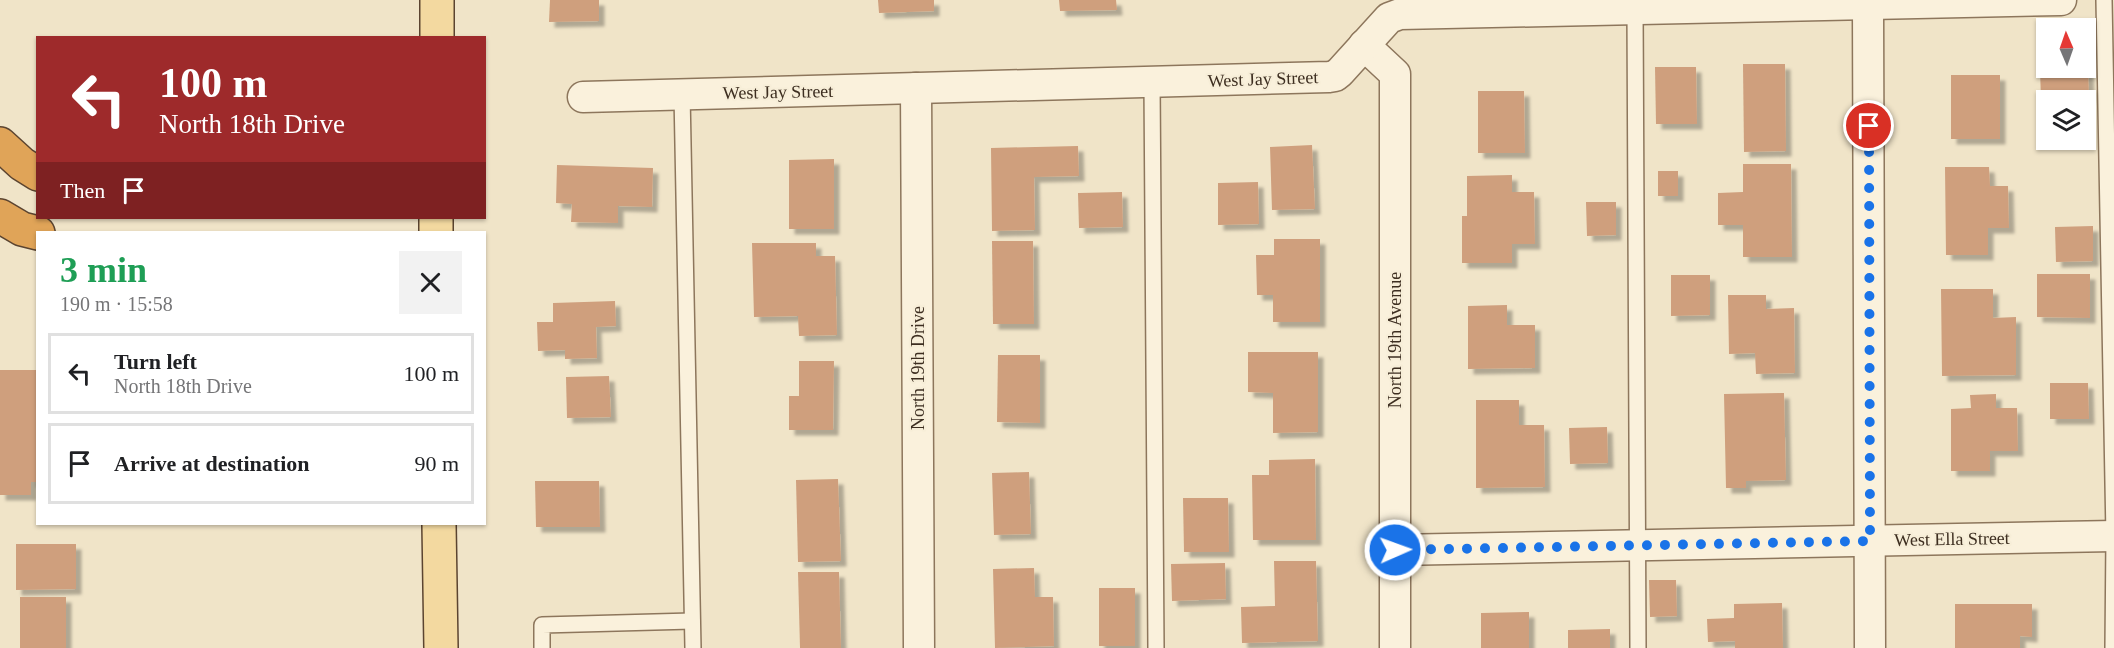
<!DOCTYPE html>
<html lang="en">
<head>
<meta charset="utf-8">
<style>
  :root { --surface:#fff; --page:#f2f2f2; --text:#202124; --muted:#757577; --line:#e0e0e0 }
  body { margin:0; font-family:"Times New Roman",serif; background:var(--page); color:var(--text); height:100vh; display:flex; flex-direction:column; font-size:22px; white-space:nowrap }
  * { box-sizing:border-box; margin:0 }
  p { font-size:20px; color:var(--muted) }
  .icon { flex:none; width:33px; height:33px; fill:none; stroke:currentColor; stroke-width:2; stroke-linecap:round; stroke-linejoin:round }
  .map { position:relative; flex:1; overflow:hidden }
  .side { position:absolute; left:36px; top:231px; width:450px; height:294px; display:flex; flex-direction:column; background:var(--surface); border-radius:0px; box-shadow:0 2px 4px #0004 }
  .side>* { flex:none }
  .hud { position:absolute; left:36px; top:36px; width:450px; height:183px; border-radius:0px; box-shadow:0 2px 4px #0004; background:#9e2a2b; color:#fff; overflow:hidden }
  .needle { width:39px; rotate:358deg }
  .fabs { position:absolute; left:2036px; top:18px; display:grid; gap:12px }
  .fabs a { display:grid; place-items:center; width:60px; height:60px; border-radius:0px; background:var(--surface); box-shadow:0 2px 4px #0004; font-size:30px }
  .pin { position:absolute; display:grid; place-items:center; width:51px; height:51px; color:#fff; margin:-26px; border:3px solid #fff; border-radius:50%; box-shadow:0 2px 6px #0007 }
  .me { position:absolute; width:66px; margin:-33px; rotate:88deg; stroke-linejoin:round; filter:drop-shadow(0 0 4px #0008) }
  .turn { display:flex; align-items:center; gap:21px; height:126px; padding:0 24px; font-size:27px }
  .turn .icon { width:78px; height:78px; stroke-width:2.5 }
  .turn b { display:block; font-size:42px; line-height:51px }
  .then { display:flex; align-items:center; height:57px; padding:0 24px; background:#0003; gap:12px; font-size:22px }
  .round { display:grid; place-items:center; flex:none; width:63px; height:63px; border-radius:0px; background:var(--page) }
  .summary { display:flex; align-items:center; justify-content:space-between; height:102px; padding:0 24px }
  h1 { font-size:36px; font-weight:800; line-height:45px; color:#1e9e55 }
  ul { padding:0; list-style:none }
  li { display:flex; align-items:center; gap:18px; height:81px; margin:0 12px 9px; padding:0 12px; border:3px solid var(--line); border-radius:0px }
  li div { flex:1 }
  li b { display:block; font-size:22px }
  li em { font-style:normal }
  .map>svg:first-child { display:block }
  .building { fill:#cf9f7d; filter:url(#shadow) }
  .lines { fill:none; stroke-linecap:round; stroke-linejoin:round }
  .service-casing { stroke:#8d765c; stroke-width:18 }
  .minor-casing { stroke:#8d765c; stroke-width:33 }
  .primary-casing { stroke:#5b4430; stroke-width:36 }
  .motorway-casing { stroke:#5b4430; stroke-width:36 }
  .service { stroke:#faf1dc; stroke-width:15 }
  .minor { stroke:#faf1dc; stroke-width:30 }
  .primary { stroke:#f3d9a0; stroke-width:33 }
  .motorway { stroke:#e0a458; stroke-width:33 }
  .route { stroke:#1a73e8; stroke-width:10; stroke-dasharray:0 18 }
  .labels { text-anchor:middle; stroke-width:4.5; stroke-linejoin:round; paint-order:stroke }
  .street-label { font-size:18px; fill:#3d2e20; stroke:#f7eed8 }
</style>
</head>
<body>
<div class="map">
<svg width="2114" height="648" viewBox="0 0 2114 648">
  <defs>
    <filter id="shadow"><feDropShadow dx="5.5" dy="5.5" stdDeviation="1.5" flood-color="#0004"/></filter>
  </defs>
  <rect width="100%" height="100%" fill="#f0e4c8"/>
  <g class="building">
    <path d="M 550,0 L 599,0 L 599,21 L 549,22 Z"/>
    <path d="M 878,0 L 934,0 L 934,11 L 879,13 Z"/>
    <path d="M 1059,0 L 1116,0 L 1117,10 L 1060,11 Z"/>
    <path d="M 1743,64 L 1785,64 L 1786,151 L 1744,152 Z"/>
    <path d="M 1655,67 L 1696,67 L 1697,124 L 1656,124 Z"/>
    <path d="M 2088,67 L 2089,98 L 2041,100 L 2040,69 Z"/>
    <rect x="1951" y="75" width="49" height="64"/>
    <path d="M 1478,91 L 1524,91 L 1525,153 L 1478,153 Z"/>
    <path d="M 1312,145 L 1315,209 L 1272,210 L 1270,147 Z"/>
    <path d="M 1078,146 L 1079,176 L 1034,177 L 1035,230 L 992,231 L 991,148 Z"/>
    <path d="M 834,159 L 834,229 L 789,229 L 789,160 Z"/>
    <path d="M 1743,164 L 1791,164 L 1792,257 L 1743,257 L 1743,225 L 1718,225 L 1718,193 L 1743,192 Z"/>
    <path d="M 557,165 L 653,168 L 652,207 L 618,206 L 618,223 L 571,222 L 572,204 L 556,203 Z"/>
    <path d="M 1945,167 L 1989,167 L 1990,186 L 2008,186 L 2009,228 L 1988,228 L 1988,255 L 1946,255 Z"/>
    <rect x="1658" y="171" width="20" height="25"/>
    <path d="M 1512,175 L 1512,192 L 1534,192 L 1535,244 L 1512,244 L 1512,263 L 1462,263 L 1462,216 L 1467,216 L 1467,176 Z"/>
    <path d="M 1258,182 L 1259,224 L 1218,225 L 1218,183 Z"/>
    <path d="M 1122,192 L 1123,227 L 1079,228 L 1078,193 Z"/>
    <path d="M 1586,202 L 1616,202 L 1616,235 L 1587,236 Z"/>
    <path d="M 2093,226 L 2093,261 L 2056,262 L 2055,227 Z"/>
    <path d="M 1274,239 L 1320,239 L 1320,322 L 1273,322 L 1273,295 L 1257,295 L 1256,255 L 1274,255 Z"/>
    <path d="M 992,241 L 1033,241 L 1034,324 L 993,324 Z"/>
    <path d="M 752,243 L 816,243 L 816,256 L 835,256 L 837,335 L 799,336 L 798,316 L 754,317 Z"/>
    <path d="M 2037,274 L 2090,274 L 2090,318 L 2037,317 Z"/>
    <path d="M 1671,275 L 1710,275 L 1710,315 L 1671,316 Z"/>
    <path d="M 1941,289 L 1993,289 L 1993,318 L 2016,317 L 2016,375 L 1942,376 Z"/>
    <path d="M 1728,295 L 1766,295 L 1766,309 L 1794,308 L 1795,373 L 1756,374 L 1755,353 L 1729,354 Z"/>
    <path d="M 615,301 L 616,326 L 596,327 L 597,358 L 565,359 L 565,350 L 538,351 L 537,322 L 553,322 L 553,303 Z"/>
    <path d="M 1507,305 L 1507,325 L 1535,325 L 1535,368 L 1468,369 L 1468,306 Z"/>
    <path d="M 1248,352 L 1318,352 L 1318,432 L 1273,433 L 1273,393 L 1248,392 Z"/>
    <path d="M 998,355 L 1040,355 L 1040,423 L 997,422 Z"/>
    <path d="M 799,361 L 834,361 L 833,430 L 789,430 L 789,396 L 799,396 Z"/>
    <path d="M 0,370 L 38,370 L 38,482 L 31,482 L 31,495 L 0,495 Z"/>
    <path d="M 609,376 L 611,417 L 567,418 L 566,377 Z"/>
    <path d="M 2050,383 L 2088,383 L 2089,419 L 2050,419 Z"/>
    <path d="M 1784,393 L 1786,480 L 1746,481 L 1746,488 L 1726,488 L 1724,394 Z"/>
    <path d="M 1996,394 L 1996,408 L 2017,408 L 2018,451 L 1990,451 L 1990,471 L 1951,471 L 1951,409 L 1971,408 L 1970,395 Z"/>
    <path d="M 1476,400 L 1519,400 L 1519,425 L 1544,425 L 1545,487 L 1476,488 Z"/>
    <path d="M 1607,427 L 1608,463 L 1570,464 L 1569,428 Z"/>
    <path d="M 1315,459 L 1316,540 L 1253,540 L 1252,475 L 1269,475 L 1269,460 Z"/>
    <path d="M 1029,472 L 1031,534 L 994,535 L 992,473 Z"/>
    <path d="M 838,479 L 841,561 L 798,562 L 796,480 Z"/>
    <path d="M 535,481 L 599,481 L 600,527 L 536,527 Z"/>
    <path d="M 1183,498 L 1228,498 L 1229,552 L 1184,552 Z"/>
    <path d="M 16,544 L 76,544 L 76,589 L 16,590 Z"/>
    <path d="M 1274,561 L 1316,561 L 1318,641 L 1242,643 L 1241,607 L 1275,606 Z"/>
    <path d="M 1225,563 L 1226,599 L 1172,601 L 1171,564 Z"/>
    <path d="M 1034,568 L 1035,597 L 1053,597 L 1054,646 L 995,648 L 993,569 Z"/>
    <path d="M 798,572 L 839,572 L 841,648 L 800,648 Z"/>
    <path d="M 1649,580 L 1676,580 L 1677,616 L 1650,617 Z"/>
    <rect x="1099" y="588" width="36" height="58"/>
    <rect x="20" y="597" width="46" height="51"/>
    <path d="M 1782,603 L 1783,648 L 1735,648 L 1735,641 L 1708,642 L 1707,619 L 1734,618 L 1734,604 Z"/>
    <path d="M 1955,604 L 2032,604 L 2032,637 L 2020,636 L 2020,648 L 1955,648 Z"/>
    <path d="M 1529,612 L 1529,648 L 1481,648 L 1481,613 Z"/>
    <path d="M 1610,629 L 1610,648 L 1568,648 L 1568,630 Z"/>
  </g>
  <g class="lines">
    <defs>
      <g id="service">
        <path d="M 2104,0 L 2114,536 L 2113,648"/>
        <path d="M 1635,8 L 1638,648"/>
        <path d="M 1152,82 L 1156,648"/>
        <path d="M 682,94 L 693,648"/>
        <path d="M 542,648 L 542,625 L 692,621"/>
      </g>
      <g id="minor">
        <path d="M 1868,5 L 1870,648"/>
        <path d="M 1364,45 L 1395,74 L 1395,648"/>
        <path d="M 916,88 L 919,648"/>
        <path d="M 583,97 L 1329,77 L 1335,76 L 1340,72 L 1389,18 L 1400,14 L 2061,0"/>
        <path d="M 1395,550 L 2114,536"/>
      </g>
      <g id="primary">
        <path d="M 437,38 L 437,0"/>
        <path d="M 436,218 L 436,232"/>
        <path d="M 439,524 L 441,648"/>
      </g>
      <g id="motorway">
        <path d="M 0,144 L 22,164 L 38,174"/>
        <path d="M 0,216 L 22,229 L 38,233"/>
      </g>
    </defs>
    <use href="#service" class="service-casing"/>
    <use href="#minor" class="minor-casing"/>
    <use href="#primary" class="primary-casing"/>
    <use href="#motorway" class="motorway-casing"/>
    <use href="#service" class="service"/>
    <use href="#minor" class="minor"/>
    <use href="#primary" class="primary"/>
    <use href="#motorway" class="motorway"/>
  </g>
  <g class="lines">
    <path class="route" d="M 1395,550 L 1870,541 L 1869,126"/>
  </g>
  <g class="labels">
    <g class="street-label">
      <text transform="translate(1263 79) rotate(-2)" y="6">West Jay Street</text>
      <text transform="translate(778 92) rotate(-1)" y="6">West Jay Street</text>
      <text transform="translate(1395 340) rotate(-90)" y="6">North 19th Avenue</text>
      <text transform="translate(918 368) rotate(-90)" y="6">North 19th Drive</text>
      <text transform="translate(1952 539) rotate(-1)" y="6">West Ella Street</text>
    </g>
  </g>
</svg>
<div class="fabs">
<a><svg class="needle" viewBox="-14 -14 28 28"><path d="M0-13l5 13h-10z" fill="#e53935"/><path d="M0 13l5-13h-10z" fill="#757577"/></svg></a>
<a><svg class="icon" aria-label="layers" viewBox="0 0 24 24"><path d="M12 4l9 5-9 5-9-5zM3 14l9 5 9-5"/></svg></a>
</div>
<div class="pin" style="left:1869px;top:126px;background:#d93025"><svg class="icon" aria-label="arrive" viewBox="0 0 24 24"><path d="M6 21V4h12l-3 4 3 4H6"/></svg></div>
<svg class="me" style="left:1395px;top:550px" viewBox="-20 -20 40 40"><circle r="17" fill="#1a73e8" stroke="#fff" stroke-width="3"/><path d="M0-11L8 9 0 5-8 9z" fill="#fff"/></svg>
<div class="hud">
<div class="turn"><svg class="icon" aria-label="left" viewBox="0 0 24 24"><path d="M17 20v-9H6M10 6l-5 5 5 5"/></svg><div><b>100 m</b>North 18th Drive</div></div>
<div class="then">Then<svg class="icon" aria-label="arrive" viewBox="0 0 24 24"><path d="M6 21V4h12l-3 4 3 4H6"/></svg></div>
</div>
<section class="side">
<div class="summary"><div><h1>3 min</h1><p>190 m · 15:58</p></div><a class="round"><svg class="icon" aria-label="close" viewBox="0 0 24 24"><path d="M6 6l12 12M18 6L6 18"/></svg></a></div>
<ul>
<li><svg class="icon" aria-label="left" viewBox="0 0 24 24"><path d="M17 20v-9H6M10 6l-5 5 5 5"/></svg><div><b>Turn left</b><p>North 18th Drive</p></div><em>100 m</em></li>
<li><svg class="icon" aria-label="arrive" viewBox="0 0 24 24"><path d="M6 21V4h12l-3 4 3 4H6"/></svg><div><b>Arrive at destination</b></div><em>90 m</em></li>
</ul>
</section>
</div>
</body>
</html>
